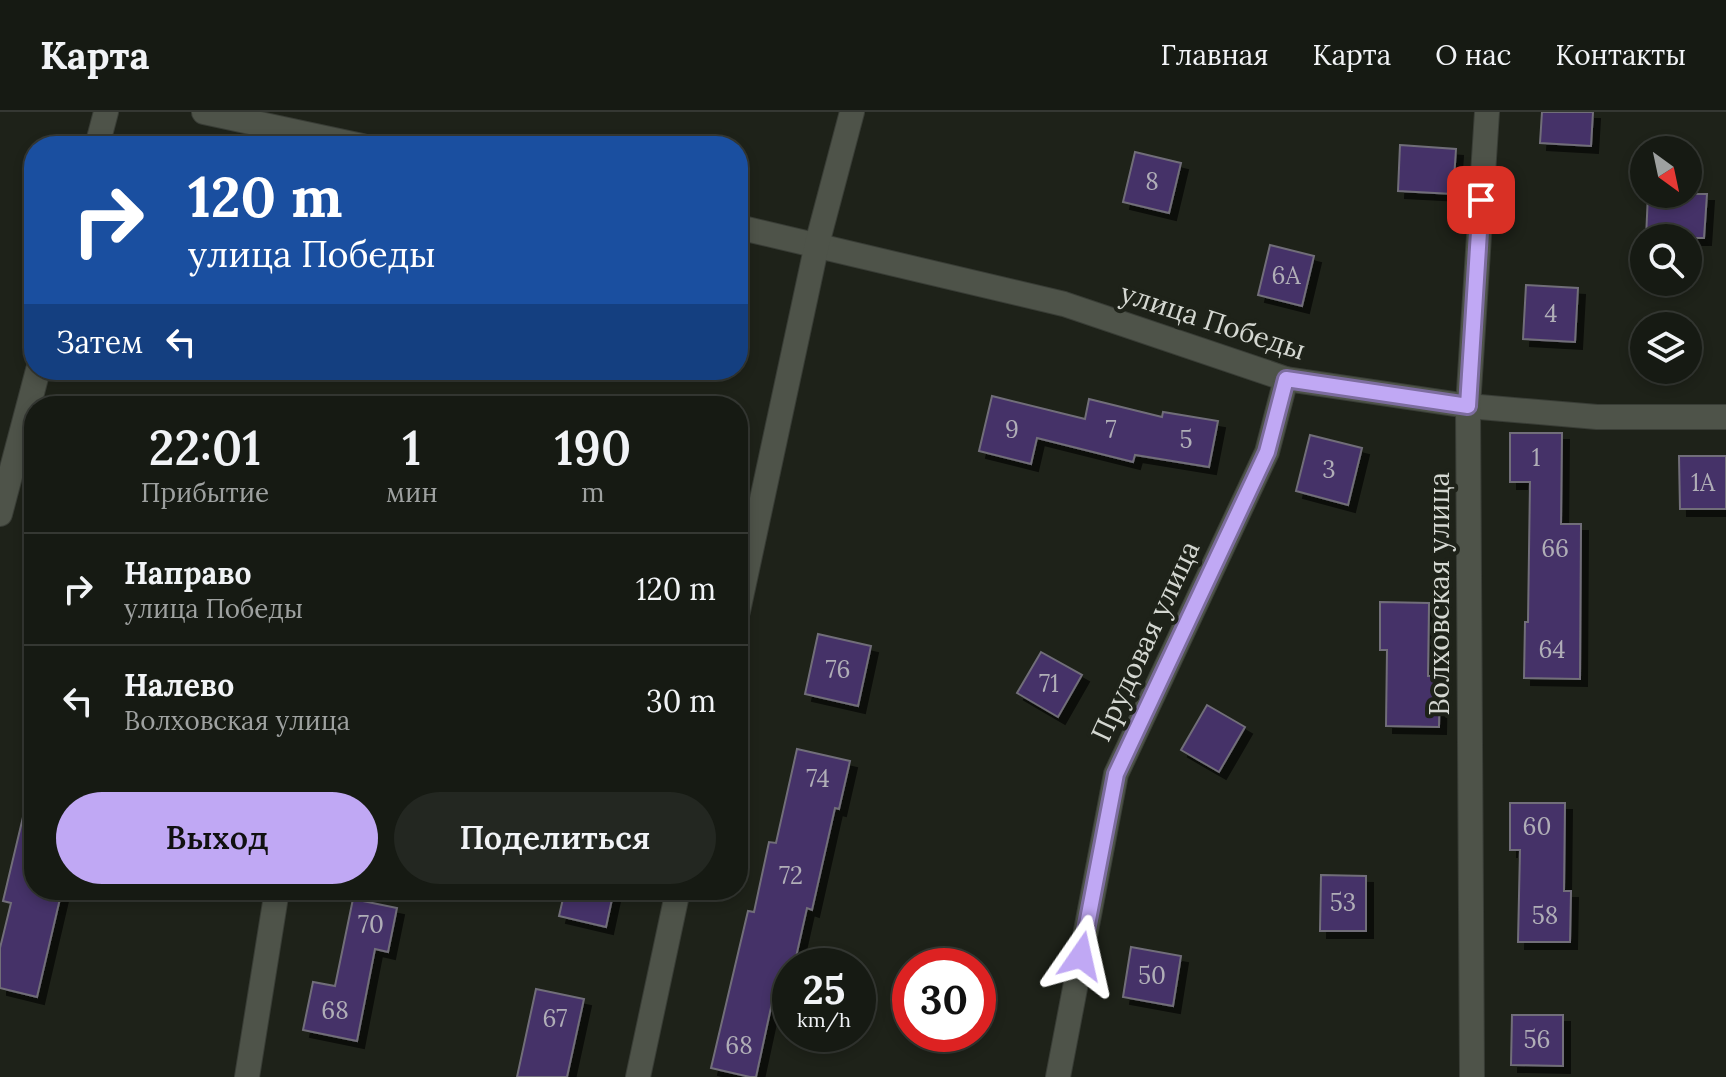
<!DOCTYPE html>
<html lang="ru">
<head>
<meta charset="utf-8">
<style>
  :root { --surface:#161a13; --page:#232721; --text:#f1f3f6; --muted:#9ea1a0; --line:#353833; --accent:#c0a8f4 }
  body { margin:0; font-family:Lora,serif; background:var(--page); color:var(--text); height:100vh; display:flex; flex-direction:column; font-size:30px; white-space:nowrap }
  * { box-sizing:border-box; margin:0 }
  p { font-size:26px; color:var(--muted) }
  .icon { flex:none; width:44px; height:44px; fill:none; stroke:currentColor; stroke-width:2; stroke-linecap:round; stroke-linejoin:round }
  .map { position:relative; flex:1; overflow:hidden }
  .sheet { position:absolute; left:24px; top:284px; width:724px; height:504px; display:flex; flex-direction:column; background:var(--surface); border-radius:32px; box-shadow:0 4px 12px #0003,0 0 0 2px var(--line) }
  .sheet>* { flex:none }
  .guide { position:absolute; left:24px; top:24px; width:724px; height:244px; border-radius:32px; box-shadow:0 4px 12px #0003,0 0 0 2px var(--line); background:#1a4fa0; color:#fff; overflow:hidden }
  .needle { width:52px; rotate:147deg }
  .buttons { position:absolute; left:1630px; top:24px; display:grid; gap:16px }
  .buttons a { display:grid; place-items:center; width:72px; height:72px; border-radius:50%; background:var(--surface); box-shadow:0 4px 12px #0003,0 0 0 2px var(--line); font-size:40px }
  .speed { position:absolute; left:772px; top:836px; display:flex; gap:16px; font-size:40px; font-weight:700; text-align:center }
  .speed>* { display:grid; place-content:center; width:104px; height:104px; border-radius:50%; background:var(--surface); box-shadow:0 4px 12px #0003,0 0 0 2px var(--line); line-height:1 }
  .speed small { font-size:20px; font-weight:400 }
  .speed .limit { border:12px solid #d22; background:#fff; color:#111 }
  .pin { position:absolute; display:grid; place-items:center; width:68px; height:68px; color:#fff; margin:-34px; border-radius:16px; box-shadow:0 4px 12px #0006 }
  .me { position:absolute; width:88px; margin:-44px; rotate:11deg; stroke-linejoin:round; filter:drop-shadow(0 0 6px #0008) }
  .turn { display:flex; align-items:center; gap:28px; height:168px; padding:0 32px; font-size:36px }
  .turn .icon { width:104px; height:104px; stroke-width:2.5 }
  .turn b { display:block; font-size:56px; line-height:68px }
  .then { display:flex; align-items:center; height:76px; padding:0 32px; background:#0003; gap:16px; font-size:30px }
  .eta { display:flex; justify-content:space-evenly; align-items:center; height:136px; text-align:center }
  .eta b { font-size:48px; font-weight:600; line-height:56px }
  .primary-button { display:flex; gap:16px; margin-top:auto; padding:16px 32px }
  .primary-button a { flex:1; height:92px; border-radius:48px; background:var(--accent); color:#111; font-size:32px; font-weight:600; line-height:92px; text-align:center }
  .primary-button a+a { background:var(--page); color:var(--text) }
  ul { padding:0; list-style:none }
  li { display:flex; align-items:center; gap:24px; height:112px; padding:0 32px; border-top:2px solid var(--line) }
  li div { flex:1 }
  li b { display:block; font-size:30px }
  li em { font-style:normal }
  header { display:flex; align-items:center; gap:48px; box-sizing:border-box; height:112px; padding:0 40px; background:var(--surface); border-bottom:2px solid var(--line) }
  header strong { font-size:38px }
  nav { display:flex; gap:44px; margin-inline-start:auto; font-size:28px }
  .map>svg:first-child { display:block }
  .building { fill:#453168; stroke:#716e79; stroke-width:2; filter:url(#shadow) }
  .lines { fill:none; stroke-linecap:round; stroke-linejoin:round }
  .street-casing { stroke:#393d36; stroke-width:26 }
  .street { stroke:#4e5349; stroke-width:24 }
  .route-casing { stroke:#7d6d9f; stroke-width:20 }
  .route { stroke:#c0a8f4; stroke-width:14 }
  .labels { text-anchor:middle; stroke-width:8; stroke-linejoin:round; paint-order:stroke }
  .number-label { font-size:24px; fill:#b0aeb7 }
  .street-label { font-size:28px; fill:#d4d7d1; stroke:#1e2219 }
</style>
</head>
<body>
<header>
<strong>Карта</strong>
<nav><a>Главная</a><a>Карта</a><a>О нас</a><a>Контакты</a></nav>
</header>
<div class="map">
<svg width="1726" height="965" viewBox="0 0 1726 965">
  <defs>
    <filter id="shadow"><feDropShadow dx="7" dy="7" stdDeviation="0" flood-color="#0009"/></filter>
  </defs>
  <rect width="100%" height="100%" fill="#1e2219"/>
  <g class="building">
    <path d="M 1542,0 L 1593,0 L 1591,34 L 1540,31 Z"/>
    <path d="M 1400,33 L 1456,37 L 1453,82 L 1398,79 Z"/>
    <path d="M 1135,40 L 1181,51 L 1169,101 L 1123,90 Z"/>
    <path d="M 1648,82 L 1707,82 L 1704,126 L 1646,126 Z"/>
    <path d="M 1270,133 L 1314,144 L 1302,194 L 1258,183 Z"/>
    <path d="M 1526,173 L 1578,176 L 1575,230 L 1523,227 Z"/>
    <path d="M 992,284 L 1085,307 L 1089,287 L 1162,305 L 1163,300 L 1218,309 L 1209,355 L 1135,343 L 1133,350 L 1037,326 L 1031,352 L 979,339 Z"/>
    <path d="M 1510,321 L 1562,321 L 1561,412 L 1581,412 L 1580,567 L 1524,566 L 1525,510 L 1528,510 L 1530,370 L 1510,370 Z"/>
    <path d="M 1310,323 L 1362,336 L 1348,393 L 1296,379 Z"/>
    <path d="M 1679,344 L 1726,344 L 1726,397 L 1680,397 Z"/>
    <path d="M 1380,490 L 1429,491 L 1428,564 L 1440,564 L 1439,615 L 1386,614 L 1387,538 L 1380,538 Z"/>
    <path d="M 818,522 L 871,534 L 858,594 L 805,582 Z"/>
    <path d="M 1041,540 L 1082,563 L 1058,605 L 1017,581 Z"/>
    <path d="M 1207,593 L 1245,615 L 1219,660 L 1181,638 Z"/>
    <path d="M 797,637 L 850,649 L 839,697 L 835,696 L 812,798 L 807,796 L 794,854 L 790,854 L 790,866 L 778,863 L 756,965 L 750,965 L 711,956 L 748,799 L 754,800 L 769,730 L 776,731 Z"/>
    <path d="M 1510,691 L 1565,691 L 1564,779 L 1571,779 L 1570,830 L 1518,830 L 1520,738 L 1510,738 Z"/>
    <path d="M 23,705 L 34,706 L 34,778 L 62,778 L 37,885 L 0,876 L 0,836 L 11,791 L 3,789 Z"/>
    <path d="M 1321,763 L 1366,764 L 1366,819 L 1320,819 Z"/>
    <path d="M 565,778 L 614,778 L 606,815 L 559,804 Z"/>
    <path d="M 353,787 L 397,796 L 388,840 L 375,837 L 357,929 L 303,918 L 313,870 L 335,874 Z"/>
    <path d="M 1131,835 L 1181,844 L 1173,894 L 1123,885 Z"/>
    <path d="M 536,877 L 584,887 L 567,965 L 517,965 Z"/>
    <path d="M 1512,903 L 1563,903 L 1563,954 L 1511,953 Z"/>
  </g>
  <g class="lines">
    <defs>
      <g id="street">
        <path d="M 204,0 L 362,34"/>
        <path d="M 97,34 L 106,0"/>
        <path d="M 738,115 L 1064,192 L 1286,267 L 1468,294 L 1597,305 L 1726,305"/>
        <path d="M 0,402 L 38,258"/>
        <path d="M 738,499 L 817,132 L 852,0"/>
        <path d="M 247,965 L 277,778"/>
        <path d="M 638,965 L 678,778"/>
        <path d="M 1058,965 L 1116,662 L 1267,340 L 1286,267"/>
        <path d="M 1472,965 L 1468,294 L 1487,0"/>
      </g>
    </defs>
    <use href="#street" class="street-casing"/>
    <use href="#street" class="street"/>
  </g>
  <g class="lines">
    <defs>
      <path id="route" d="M 1081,844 L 1116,662 L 1267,340 L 1286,267 L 1468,294 L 1481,88"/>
    </defs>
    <use href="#route" class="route-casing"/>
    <use href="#route" class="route"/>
  </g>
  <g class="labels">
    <g class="number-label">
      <text x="1152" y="78">8</text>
      <text x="1286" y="172">6А</text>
      <text x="1551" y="210">4</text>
      <text x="1012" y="326">9</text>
      <text x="1111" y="326">7</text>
      <text x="1186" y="336">5</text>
      <text x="1536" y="354">1</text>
      <text x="1329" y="366">3</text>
      <text x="1703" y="379">1А</text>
      <text x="1555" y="445">66</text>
      <text x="1552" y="546">64</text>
      <text x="838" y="566">76</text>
      <text x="1049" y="580">71</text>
      <text x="818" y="675">74</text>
      <text x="1537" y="723">60</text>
      <text x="791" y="772">72</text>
      <text x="1343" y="799">53</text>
      <text x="1545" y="812">58</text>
      <text x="371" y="821">70</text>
      <text x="1152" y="872">50</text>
      <text x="335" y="907">68</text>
      <text x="555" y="915">67</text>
      <text x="1537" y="936">56</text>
      <text x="739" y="942">68</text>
    </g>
    <g class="street-label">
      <text transform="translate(1213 209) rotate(18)" y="10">улица Победы</text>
      <text transform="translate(1439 482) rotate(-90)" y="10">Волховская улица</text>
      <text transform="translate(1145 529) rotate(-65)" y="10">Прудовая улица</text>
    </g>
  </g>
</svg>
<div class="buttons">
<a><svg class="needle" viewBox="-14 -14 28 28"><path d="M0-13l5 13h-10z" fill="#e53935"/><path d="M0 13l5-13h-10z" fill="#9ea1a0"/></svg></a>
<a><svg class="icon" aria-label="search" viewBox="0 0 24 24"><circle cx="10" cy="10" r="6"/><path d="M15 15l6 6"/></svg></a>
<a><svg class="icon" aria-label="layers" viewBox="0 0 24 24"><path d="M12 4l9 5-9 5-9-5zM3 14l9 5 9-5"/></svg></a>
</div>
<div class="speed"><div>25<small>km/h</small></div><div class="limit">30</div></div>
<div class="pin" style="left:1481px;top:88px;background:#d93025"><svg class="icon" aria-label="arrive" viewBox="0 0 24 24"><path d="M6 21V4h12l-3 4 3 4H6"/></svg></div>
<svg class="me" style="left:1081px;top:844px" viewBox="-20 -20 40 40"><path d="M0-17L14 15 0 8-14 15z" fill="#c0a8f4" stroke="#fff" stroke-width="4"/></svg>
<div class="guide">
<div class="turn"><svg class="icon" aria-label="right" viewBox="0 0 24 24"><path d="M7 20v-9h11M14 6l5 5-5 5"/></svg><div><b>120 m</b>улица Победы</div></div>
<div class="then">Затем<svg class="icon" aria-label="left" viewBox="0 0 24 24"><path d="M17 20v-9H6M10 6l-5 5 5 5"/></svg></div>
</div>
<section class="sheet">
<div class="eta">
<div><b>22:01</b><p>Прибытие</p></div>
<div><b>1</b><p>мин</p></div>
<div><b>190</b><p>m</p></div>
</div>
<ul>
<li><svg class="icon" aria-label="right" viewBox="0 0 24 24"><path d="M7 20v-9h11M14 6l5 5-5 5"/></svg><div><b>Направо</b><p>улица Победы</p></div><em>120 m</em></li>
<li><svg class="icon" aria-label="left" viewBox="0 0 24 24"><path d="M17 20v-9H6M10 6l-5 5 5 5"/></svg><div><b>Налево</b><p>Волховская улица</p></div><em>30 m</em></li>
</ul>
<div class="primary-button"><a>Выход</a><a>Поделиться</a></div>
</section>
</div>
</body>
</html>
